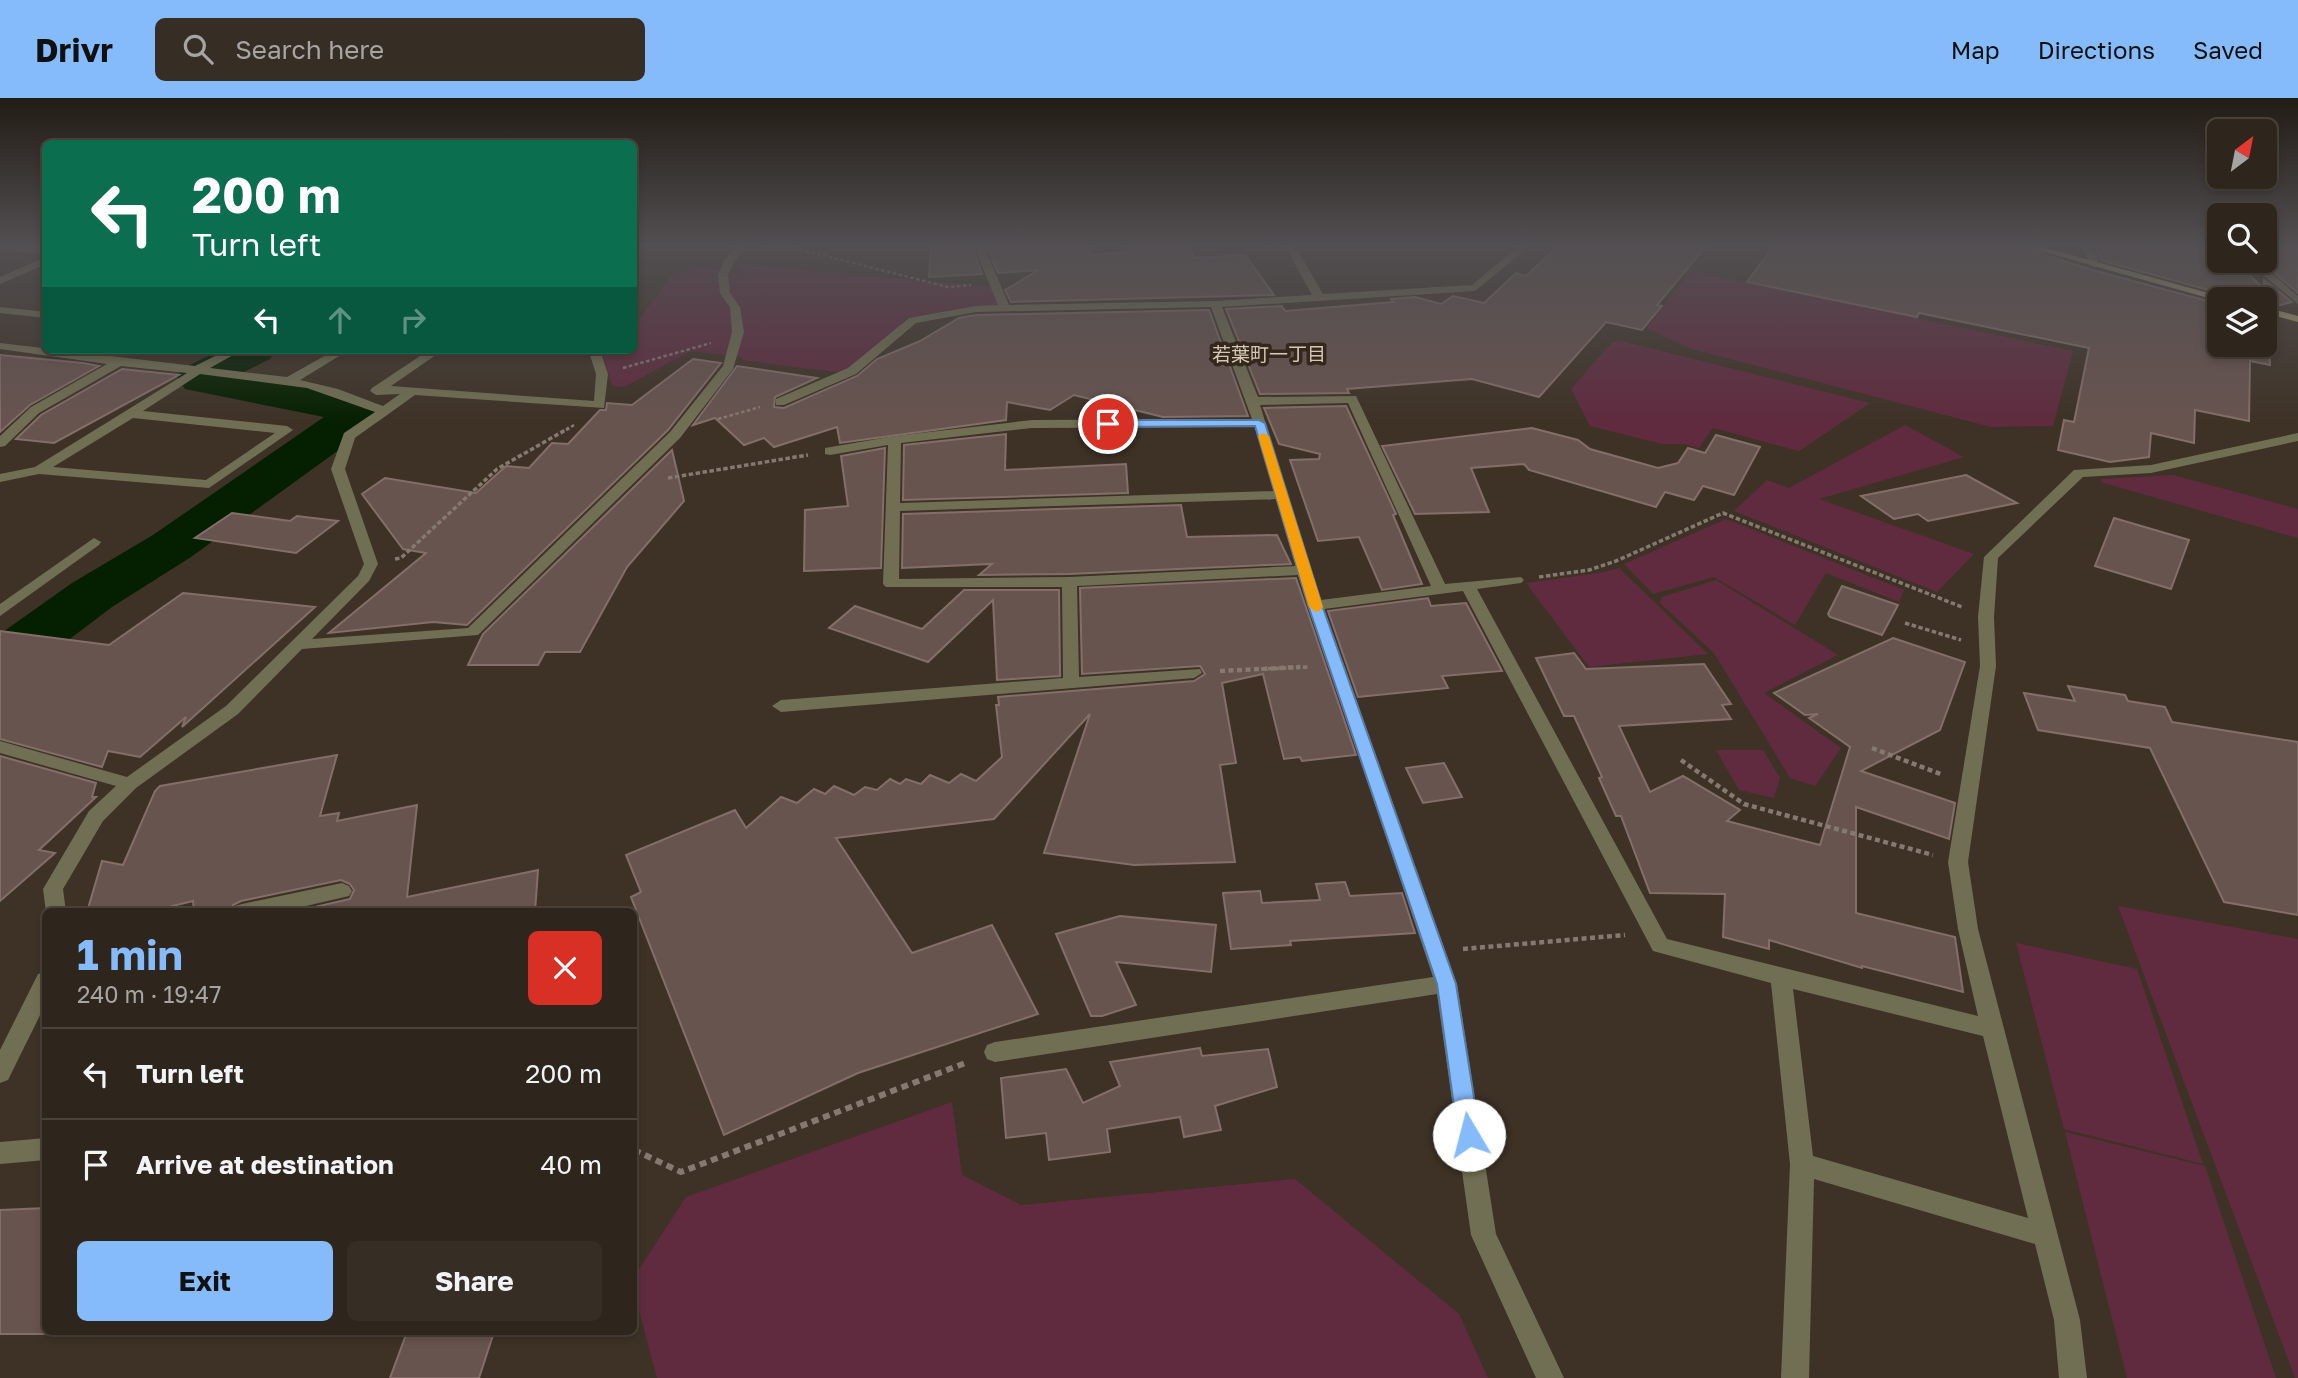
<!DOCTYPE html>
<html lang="en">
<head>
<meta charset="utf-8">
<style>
  :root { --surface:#2e261c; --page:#362e25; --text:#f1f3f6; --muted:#a7a5a3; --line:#49433b; --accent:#85bbfb }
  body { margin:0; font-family:"Golos Text","Noto Sans JP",sans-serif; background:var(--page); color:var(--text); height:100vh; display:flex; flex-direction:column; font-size:26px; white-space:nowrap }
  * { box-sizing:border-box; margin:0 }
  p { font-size:23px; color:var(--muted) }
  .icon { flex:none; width:38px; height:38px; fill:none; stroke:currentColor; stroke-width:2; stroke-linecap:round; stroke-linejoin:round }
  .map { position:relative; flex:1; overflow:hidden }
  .panel { position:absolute; left:42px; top:810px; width:595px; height:427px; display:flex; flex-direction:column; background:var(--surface); border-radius:10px; box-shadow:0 4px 10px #0003,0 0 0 2px var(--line) }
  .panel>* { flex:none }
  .banner { position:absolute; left:42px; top:42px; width:595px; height:214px; border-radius:10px; box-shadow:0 4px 10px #0003,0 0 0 2px var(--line); background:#0b6e4f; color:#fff; overflow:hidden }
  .needle { width:46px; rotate:32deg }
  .controls { position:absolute; left:2207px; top:21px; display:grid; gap:14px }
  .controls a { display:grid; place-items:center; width:70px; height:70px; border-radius:10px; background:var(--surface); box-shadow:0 4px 10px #0003,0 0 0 2px var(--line); font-size:35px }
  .pin { position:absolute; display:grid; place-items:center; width:60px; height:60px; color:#fff; margin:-30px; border:4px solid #fff; border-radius:50%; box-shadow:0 2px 7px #0007 }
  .me { position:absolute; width:77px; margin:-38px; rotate:352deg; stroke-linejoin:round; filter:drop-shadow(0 0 5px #0008) }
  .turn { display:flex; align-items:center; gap:24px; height:147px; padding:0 35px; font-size:32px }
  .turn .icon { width:91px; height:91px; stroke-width:2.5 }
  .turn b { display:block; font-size:49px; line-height:60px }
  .lanes { display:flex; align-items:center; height:66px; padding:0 35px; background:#0003; justify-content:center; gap:35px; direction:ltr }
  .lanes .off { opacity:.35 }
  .round { display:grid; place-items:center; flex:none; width:74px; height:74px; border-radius:10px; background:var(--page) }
  .head { display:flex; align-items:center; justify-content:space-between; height:119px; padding:0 35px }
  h1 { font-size:42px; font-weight:700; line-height:52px; color:var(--accent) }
  .button { display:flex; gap:14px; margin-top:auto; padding:14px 35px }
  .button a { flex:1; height:80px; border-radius:10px; background:var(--accent); color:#111; font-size:28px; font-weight:700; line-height:80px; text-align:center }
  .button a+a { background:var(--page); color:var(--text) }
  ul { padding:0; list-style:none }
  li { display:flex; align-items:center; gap:21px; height:91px; padding:0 35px; border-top:2px solid var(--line) }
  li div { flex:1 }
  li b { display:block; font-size:26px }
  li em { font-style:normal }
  header { display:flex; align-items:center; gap:42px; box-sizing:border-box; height:98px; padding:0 35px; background:var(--accent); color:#111 }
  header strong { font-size:33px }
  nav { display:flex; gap:38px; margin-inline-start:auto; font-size:24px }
  .search { width:490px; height:63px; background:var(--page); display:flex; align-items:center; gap:18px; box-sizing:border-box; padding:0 24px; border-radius:10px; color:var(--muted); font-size:26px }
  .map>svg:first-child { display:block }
  .green { fill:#602b3f }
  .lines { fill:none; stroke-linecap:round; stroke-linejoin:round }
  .river { fill:#052000; fill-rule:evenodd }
  .building { fill:#68544f; stroke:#836e69; stroke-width:2 }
  .path-far3 { stroke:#847a70; stroke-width:2.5; stroke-dasharray:3.5 2.5; stroke-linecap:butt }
  .path-far2 { stroke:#847a70; stroke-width:3.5; stroke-dasharray:4.5 2.5; stroke-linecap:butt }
  .path-far1 { stroke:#847a70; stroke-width:4.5; stroke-dasharray:5 3.5; stroke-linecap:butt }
  .path { stroke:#847a70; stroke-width:6; stroke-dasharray:7 5; stroke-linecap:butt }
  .minor { fill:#716f53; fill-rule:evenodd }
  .major { fill:#ada76e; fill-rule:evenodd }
  .route { fill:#85bbfb; stroke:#567aa3; stroke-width:2 }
  .slow { fill:#f59e0b }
  .labels { text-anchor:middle; stroke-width:7; stroke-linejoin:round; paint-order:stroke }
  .far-neighbourhood-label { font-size:19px; fill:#d5c6b6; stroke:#34281c }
</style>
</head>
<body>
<header>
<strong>Drivr</strong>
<div class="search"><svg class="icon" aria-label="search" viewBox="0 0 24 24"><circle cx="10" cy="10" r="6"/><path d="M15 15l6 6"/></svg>Search here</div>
<nav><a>Map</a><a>Directions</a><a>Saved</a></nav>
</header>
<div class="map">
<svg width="2298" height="1280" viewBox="0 0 2298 1280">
  <rect width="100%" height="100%" fill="#3e3226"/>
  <g class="green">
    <path d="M 738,166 L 994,189 L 999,208 L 907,220 L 852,273 L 836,274 L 741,262 L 742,259 L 691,253 L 624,289 L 612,288 L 602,254 L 634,252 L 634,228 L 673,176 L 704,169 L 743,177 Z"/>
    <path d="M 1697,174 L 2073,253 L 2053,328 L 1991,329 L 1688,250 L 1647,230 L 1688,176 Z"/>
    <path d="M 1621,243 L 1870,305 L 1799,353 L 1713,330 L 1699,350 L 1684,346 L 1662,346 L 1590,328 L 1571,291 L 1612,244 Z"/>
    <path d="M 1905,327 L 1964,359 L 1819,401 L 1974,456 L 1937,494 L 1734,413 L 1767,382 L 1789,390 Z"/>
    <path d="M 2173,377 L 2298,411 L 2298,440 L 2100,384 L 2101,381 Z"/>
    <path d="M 1726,421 L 1904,492 L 1899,504 L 1826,475 L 1795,527 L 1714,479 L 1653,496 L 1624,466 Z"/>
    <path d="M 1619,470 L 1708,556 L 1589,569 L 1526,485 L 1599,475 Z"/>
    <path d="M 1716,482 L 1838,557 L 1764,595 L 1841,650 L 1815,688 L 1790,680 L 1714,555 L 1660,505 L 1662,499 Z"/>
    <path d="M 1716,652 L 1763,652 L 1780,680 L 1774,700 L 1739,692 Z"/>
    <path d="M 2118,808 L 2298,841 L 2298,1280 L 2295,1280 Z"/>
    <path d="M 2016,845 L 2137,871 L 2203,1066 L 2064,1031 Z"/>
    <path d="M 952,1004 L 962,1077 L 1021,1107 L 1295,1081 L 1459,1216 L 1488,1280 L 657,1280 L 634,1194 L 634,1179 L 686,1099 Z"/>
    <path d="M 2065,1034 L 2205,1068 L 2276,1280 L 2127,1280 Z"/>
  </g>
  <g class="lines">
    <path class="river" d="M 221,252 L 276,252 L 270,261 L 240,276 L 344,295 L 376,305 L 383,315 L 376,325 L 191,459 L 112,509 L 21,578 L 0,584 L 0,536 L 72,485 L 153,437 L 324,319 L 185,291 L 177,279 L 183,270 Z"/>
  </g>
  <g class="building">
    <path d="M 931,146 L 971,146 L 982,176 L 929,179 Z"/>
    <path d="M 986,146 L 1090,146 L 1090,157 L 1130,154 L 1126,146 L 1188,146 L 1194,160 L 1245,157 L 1274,197 L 1011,204 L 1005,192 L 1039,172 L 998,175 Z"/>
    <path d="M 1560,146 L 1708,146 L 1657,207 L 1662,208 L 1642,232 L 1606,224 L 1539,299 L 1472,281 L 1347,291 L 1349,295 L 1260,296 L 1226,211 L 1282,208 L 1285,213 L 1394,204 L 1391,201 L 1415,199 L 1441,206 L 1453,198 L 1484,205 L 1516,175 L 1526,178 Z"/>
    <path d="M 1775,146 L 2013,146 L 2092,172 L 2219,206 L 2219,247 L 2264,247 L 2264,218 L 2268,219 L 2270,267 L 2250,263 L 2249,323 L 2195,312 L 2194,345 L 2151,335 L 2149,359 L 2110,364 L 2058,352 L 2064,322 L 2074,324 L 2089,250 L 1919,215 L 1917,219 L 1747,184 Z"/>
    <path d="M 2093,146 L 2146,150 L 2142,146 L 2218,147 L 2219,163 L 2235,163 L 2264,191 L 2264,182 L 2292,204 L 2273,209 L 2264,206 L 2264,201 L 2232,201 L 2231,198 L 2102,163 Z"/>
    <path d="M 2264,146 L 2298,147 L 2298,195 L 2264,166 Z"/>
    <path d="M 1209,212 L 1248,318 L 1163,319 L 1074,297 L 1050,312 L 1007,304 L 1006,322 L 840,345 L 837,329 L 774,349 L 764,340 L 744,347 L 715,320 L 693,327 L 737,268 L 817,280 L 775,299 L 774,309 L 784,310 L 857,278 L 877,261 L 920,243 L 959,220 L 976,217 Z"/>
    <path d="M 0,257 L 83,265 L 99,268 L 30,307 L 0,334 Z"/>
    <path d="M 693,261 L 721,265 L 668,332 L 467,527 L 433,524 L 329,535 L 426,455 L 403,451 L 362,396 L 385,380 L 476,395 L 506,368 L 529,370 L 552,345 L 568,346 L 600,312 L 606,312 L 607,305 L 632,307 Z"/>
    <path d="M 122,271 L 179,277 L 54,345 L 16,341 L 41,317 Z"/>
    <path d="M 1346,308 L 1396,416 L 1393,417 L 1422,486 L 1382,492 L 1359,439 L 1318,443 L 1290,362 L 1319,361 L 1320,356 L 1279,346 L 1264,310 Z"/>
    <path d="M 1532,330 L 1578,342 L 1590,351 L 1658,370 L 1678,365 L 1688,350 L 1705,355 L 1716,337 L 1760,349 L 1734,397 L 1703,388 L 1694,402 L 1665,394 L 1656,409 L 1529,372 L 1524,366 L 1471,370 L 1489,414 L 1415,416 L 1382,348 Z"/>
    <path d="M 1006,336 L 1005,372 L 1126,366 L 1128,395 L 903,402 L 904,347 Z"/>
    <path d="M 885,350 L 881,470 L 804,473 L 805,412 L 848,408 L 841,358 Z"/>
    <path d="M 672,352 L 684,403 L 627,469 L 580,554 L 545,554 L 538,567 L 468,567 L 483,536 Z"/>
    <path d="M 1966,377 L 2017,405 L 1928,423 L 1918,416 L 1894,421 L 1861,398 Z"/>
    <path d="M 1181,407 L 1187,439 L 1277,437 L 1291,466 L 1069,476 L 979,477 L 992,466 L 902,470 L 903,416 Z"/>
    <path d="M 232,415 L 290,423 L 297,418 L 338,423 L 296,455 L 195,440 Z"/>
    <path d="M 2114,420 L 2189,442 L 2171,491 L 2095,468 Z"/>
    <path d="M 1296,480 L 1356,657 L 1302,663 L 1300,659 L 1284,661 L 1263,576 L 1222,585 L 1236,665 L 1220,667 L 1235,764 L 1134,767 L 1044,755 L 1090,616 L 994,721 L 836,740 L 912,855 L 992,827 L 1038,916 L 858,975 L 724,1037 L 631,799 L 641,794 L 626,757 L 735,712 L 746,730 L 781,699 L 797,705 L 814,691 L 825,696 L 834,688 L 854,697 L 865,689 L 877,692 L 890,681 L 900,686 L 906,681 L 921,686 L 930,677 L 949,685 L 961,676 L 976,683 L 1002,659 L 996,607 L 999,607 L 998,599 L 1194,583 L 1205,576 L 1200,568 L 1082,576 L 1080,490 Z"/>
    <path d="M 1842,488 L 1898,507 L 1882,537 L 1830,519 L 1828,516 Z"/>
    <path d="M 964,492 L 1059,492 L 1060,578 L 997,582 L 993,502 L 928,564 L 829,530 L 855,508 L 922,531 Z"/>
    <path d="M 183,495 L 315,509 L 182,629 L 186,619 L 140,659 L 108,653 L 102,669 L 0,641 L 0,533 L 109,547 Z"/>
    <path d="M 1428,500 L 1431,508 L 1466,505 L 1502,573 L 1442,578 L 1448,590 L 1358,599 L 1328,513 Z"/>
    <path d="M 1893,540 L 1965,564 L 1940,632 L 1861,673 L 1955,705 L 1949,741 L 1856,709 L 1856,815 L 1955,839 L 1963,894 L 1862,868 L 1862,870 L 1769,842 L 1769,851 L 1723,839 L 1725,796 L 1650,795 L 1621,718 L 1616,718 L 1599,680 L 1602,679 L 1574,618 L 1564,618 L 1536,560 L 1574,555 L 1586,571 L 1704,566 L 1731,606 L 1722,607 L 1731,621 L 1619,628 L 1650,694 L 1683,678 L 1740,712 L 1727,723 L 1820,747 L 1850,649 L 1809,620 L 1818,616 L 1805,617 L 1774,595 Z"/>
    <path d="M 2068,588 L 2125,597 L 2128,603 L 2165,609 L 2172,624 L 2298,644 L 2298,817 L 2224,804 L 2150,650 L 2038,632 L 2024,595 L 2075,603 Z"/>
    <path d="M 337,657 L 320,718 L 339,715 L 337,723 L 417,707 L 407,799 L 538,772 L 535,814 L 293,814 L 350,801 L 354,792 L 350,786 L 341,782 L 241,803 L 233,807 L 230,814 L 194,814 L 193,803 L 148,814 L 87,814 L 102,763 L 123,767 L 155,693 L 160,688 Z"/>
    <path d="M 0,658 L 96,685 L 92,699 L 96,699 L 39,752 L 55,755 L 0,803 Z"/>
    <path d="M 1444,665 L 1462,699 L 1423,705 L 1406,670 Z"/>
    <path d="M 1345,784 L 1350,798 L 1402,795 L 1415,835 L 1290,843 L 1291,847 L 1231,851 L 1223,795 L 1260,793 L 1262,805 L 1320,802 L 1316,786 Z"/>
    <path d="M 1120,818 L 1216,827 L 1211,874 L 1116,864 L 1136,907 L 1102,918 L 1091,918 L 1056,836 Z"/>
    <path d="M 1200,950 L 1202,958 L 1268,951 L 1277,989 L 1215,1008 L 1221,1032 L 1184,1039 L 1180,1019 L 1107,1031 L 1110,1054 L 1049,1062 L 1046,1035 L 1006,1040 L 1001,980 L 1066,971 L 1083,1005 L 1120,988 L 1110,964 Z"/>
    <path d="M 46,1110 L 46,1236 L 0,1236 L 0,1112 Z"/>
    <path d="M 407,1234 L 494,1234 L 479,1280 L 390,1280 Z"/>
  </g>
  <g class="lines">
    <g class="path-far3">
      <path d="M 764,148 L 794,150 L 948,189 L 971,187"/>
      <path d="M 623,270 L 711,245"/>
      <path d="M 718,321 L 760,309"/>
      <path d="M 566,332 L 574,327"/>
    </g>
    <g class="path-far2">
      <path d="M 668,380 L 808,357"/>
      <path d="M 395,461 L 401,460 L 497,371 L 569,330"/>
      <path d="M 1539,479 L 1589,472 L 1616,463 L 1723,415 L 1962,509"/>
      <path d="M 1905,525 L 1961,542"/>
      <path d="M 1261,571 L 1309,569"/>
    </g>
    <g class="path-far1">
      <path d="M 1220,573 L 1300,569"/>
      <path d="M 1872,650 L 1943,677"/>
      <path d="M 1681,662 L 1744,706 L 1933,757"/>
      <path d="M 1463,851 L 1625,837"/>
    </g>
    <path class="path" d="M 634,1052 L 681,1074 L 968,964"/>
    <g class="minor">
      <path d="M 739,146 L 749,146 L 735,162 L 728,177 L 730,195 L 740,209 L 744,234 L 733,271 L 680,340 L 478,537 L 302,551 L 238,616 L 136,690 L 103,723 L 63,791 L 66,814 L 46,814 L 43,791 L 46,786 L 89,713 L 116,688 L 0,655 L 0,643 L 127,679 L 226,608 L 358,478 L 364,466 L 331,371 L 344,335 L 375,314 L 307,290 L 200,276 L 143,313 L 287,328 L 293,332 L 209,390 L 39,376 L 0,384 L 0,376 L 35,369 L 187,275 L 121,268 L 39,315 L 5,348 L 0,349 L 0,338 L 31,309 L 107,266 L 0,251 L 0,245 L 195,268 L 227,252 L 242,252 L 210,270 L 287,279 L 335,252 L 349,252 L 300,282 L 338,291 L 383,308 L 400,296 L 376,297 L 370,293 L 372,290 L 429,252 L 443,252 L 391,288 L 594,303 L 596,276 L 589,254 L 605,252 L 601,255 L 608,276 L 604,310 L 415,297 L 355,340 L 345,371 L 378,466 L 369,483 L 312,541 L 468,530 L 670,334 L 723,268 L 732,234 L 730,209 L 720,195 L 718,177 L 725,161 ZM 133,320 L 275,335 L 206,382 L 53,369 Z"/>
      <path d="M 973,146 L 983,146 L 1009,207 L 1215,203 L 1312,197 L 1284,146 L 1294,146 L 1323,196 L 1472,187 L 1521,146 L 1532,146 L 1475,193 L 1222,209 L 1258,299 L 1356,298 L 1445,486 L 1521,479 L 1524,482 L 1521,485 L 1477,491 L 1667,841 L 1978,918 L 1958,831 L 1948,764 L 1980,568 L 1978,519 L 1984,459 L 2074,372 L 2151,367 L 2298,335 L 2298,343 L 2151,375 L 2083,379 L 1998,460 L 1994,519 L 1996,568 L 1968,764 L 1978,831 L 2080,1222 L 2087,1280 L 2059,1280 L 2054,1222 L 2035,1146 L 1814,1081 L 1809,1280 L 1781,1280 L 1790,1066 L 1771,885 L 1653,853 L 1463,493 L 1324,511 L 1457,886 L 1496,1136 L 1564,1280 L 1536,1280 L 1471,1137 L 1437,896 L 995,964 L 987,961 L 984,954 L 987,947 L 995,944 L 1433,879 L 1298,477 L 1077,488 L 1079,579 L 1200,571 L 1202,575 L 1194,580 L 781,614 L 772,608 L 781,602 L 1063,580 L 1062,489 L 886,489 L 883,486 L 888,347 L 830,357 L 825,356 L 825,350 L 895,338 L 1032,322 L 1252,321 L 1211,209 L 976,214 L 916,225 L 856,276 L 784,307 L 776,307 L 776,301 L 848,270 L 909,220 L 976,208 L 998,207 ZM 1348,305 L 1431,488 L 1321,502 L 1260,307 ZM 1255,329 L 1274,393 L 900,405 L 901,345 L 1032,330 ZM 1276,401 L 1296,468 L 1069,479 L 899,481 L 900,413 ZM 1793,891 L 1983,938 L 2028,1120 L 1813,1058 Z"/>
      <path d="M 2080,146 L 2090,146 L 2101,167 L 2100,169 L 2092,169 Z"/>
      <path d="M 0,147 L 46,149 L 46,155 L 0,153 Z"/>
      <path d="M 46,159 L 46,166 L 0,186 L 0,179 Z"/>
      <path d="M 2246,163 L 2257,163 L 2298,198 L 2298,206 Z"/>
      <path d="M 0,209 L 46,214 L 46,220 L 0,215 Z"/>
      <path d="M 94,440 L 101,444 L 99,447 L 0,518 L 0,506 Z"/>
      <path d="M 342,785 L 349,788 L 352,793 L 349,798 L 280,814 L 232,814 L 235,808 L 242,806 Z"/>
      <path d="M 46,874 L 46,905 L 8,982 L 0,985 L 0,952 L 38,876 Z"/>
      <path d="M 46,1040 L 46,1062 L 0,1066 L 0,1044 Z"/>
    </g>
    <g class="major">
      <path d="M 2016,146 L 2032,146 L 2230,201 L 2219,203 Z"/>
      <path d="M 2264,209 L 2298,218 L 2298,224 L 2264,215 Z"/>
    </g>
  </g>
  <linearGradient id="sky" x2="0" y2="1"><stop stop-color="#221c15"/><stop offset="0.45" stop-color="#524f52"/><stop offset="1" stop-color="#524f52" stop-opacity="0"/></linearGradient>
  <rect width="2298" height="325" fill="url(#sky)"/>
  <path class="route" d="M 1259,322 L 1265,325 L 1322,507 L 1456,886 L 1480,1037 L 1476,1043 L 1469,1046 L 1461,1043 L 1458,1037 L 1437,886 L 1308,507 L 1255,328 L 1108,329 L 1102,326 L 1108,322 Z"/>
  <path class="slow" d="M 1263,335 L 1269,338 L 1323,509 L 1321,512 L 1316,514 L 1309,509 L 1258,338 Z"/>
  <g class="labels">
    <g class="far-neighbourhood-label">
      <text x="1269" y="263">若葉町一丁目</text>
    </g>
  </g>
</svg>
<div class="controls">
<a><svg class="needle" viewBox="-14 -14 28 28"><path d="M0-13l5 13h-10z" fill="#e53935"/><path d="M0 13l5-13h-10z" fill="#a7a5a3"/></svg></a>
<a><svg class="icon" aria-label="search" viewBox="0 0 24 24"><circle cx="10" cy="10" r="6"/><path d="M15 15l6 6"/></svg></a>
<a><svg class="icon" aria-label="layers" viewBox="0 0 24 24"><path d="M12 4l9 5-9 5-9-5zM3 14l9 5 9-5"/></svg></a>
</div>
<div class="pin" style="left:1108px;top:326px;background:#d93025"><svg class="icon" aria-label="arrive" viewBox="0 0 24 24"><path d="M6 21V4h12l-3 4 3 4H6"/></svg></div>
<svg class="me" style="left:1469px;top:1037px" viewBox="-20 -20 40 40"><circle r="19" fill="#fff"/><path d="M0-13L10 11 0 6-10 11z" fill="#85bbfb"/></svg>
<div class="banner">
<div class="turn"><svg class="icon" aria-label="left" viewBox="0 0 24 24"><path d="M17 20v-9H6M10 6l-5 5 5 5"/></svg><div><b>200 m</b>Turn left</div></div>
<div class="lanes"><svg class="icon" aria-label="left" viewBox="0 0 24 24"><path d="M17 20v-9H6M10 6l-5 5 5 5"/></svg><svg class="icon off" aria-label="ahead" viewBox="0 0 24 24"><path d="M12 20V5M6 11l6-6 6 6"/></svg><svg class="icon off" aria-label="right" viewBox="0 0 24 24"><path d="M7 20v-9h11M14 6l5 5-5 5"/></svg></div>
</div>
<section class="panel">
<div class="head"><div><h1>1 min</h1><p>240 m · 19:47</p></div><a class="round" style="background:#d93025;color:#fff"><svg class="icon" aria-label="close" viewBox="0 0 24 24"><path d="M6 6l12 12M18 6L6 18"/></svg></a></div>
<ul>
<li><svg class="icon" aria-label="left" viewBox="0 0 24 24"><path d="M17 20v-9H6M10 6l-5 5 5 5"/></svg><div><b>Turn left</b></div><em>200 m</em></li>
<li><svg class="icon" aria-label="arrive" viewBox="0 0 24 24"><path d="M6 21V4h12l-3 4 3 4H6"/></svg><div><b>Arrive at destination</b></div><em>40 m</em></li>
</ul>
<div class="button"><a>Exit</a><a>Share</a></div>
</section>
</div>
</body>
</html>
